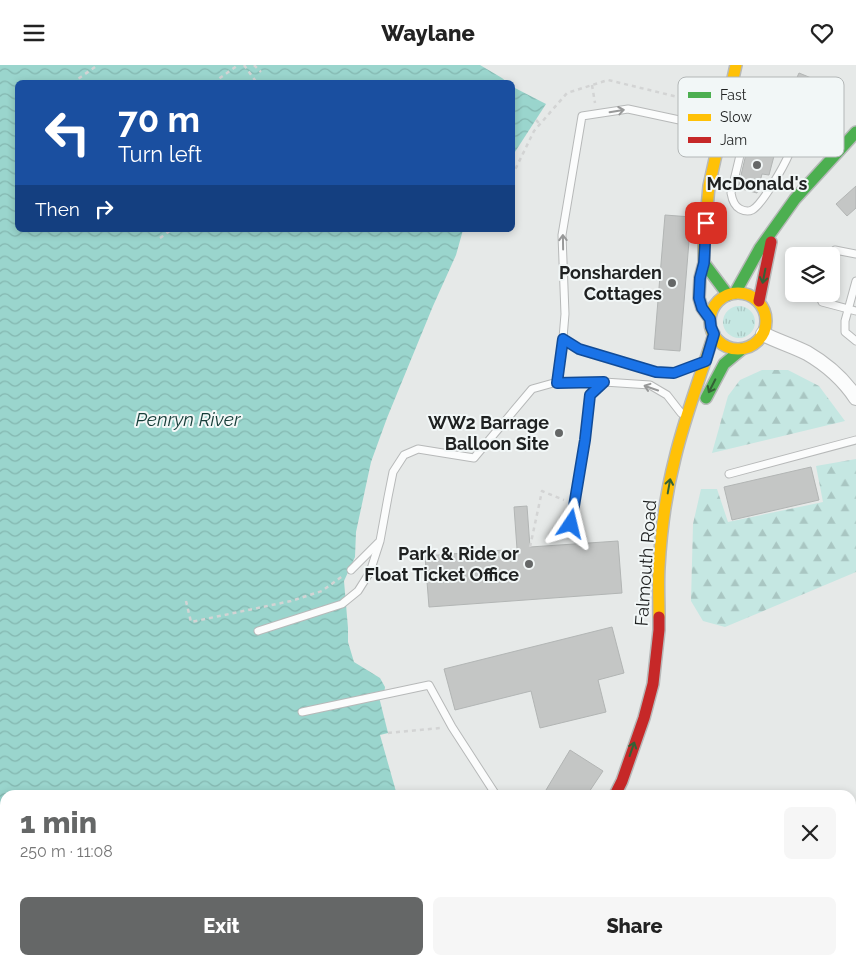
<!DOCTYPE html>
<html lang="en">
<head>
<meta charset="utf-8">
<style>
  :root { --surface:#fff; --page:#f6f6f6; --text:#222; --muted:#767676; --accent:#656767 }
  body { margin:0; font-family:Raleway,sans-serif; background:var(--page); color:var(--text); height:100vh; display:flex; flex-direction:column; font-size:19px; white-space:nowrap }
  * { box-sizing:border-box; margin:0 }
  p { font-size:16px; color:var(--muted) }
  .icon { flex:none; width:28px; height:28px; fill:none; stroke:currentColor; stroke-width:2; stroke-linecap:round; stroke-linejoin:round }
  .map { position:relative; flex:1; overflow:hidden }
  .drawer { position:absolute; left:0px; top:725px; width:856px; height:175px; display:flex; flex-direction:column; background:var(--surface); border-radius:15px 15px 0 0; box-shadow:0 2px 8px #0003 }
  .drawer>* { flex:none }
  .hud { position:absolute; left:15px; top:15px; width:500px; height:152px; border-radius:8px; box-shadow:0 2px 8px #0003; background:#1a4fa0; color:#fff; overflow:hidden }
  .controls { position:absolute; left:785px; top:182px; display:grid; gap:10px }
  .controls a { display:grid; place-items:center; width:55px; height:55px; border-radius:8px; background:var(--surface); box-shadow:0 2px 8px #0003; font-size:25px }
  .pin { position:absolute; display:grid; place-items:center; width:42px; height:42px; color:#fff; margin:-21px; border-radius:10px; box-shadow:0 2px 8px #0006 }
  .me { position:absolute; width:55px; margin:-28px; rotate:10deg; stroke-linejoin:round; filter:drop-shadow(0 0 4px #0008) }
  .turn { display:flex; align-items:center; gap:18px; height:105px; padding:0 20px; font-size:22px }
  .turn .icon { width:65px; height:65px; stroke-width:2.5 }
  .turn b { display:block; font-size:35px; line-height:42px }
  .then { display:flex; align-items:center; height:48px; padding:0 20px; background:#0003; gap:10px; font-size:19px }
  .round { display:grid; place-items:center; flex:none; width:52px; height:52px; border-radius:8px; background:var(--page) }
  .summary { display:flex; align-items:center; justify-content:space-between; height:85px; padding:0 20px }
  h1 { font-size:30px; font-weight:800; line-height:38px; color:var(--accent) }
  .primary-button { display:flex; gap:10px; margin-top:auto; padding:10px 20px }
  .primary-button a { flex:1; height:58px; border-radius:8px; background:var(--accent); color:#fff; font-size:20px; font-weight:800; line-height:58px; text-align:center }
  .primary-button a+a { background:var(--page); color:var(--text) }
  header { display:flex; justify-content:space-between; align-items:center; height:65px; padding:0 20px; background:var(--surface); font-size:22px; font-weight:800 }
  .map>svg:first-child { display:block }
  .grass { fill:url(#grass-tufts) }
  .forest { fill:url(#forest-firs) }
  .water { fill:url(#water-waves) }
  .building { fill:#c4c6c5; stroke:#b2b5b4 }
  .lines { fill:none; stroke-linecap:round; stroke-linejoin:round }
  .lane-casing { stroke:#b7b9b9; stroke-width:9 }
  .street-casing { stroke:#b7b9b9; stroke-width:16 }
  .fast-casing { stroke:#b7b9b9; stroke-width:14 }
  .slow-casing { stroke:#b7b9b9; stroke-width:14 }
  .jam-casing { stroke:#b7b9b9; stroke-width:14 }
  .path { stroke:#d3d4d4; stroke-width:2.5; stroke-dasharray:4 4; stroke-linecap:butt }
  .lane { stroke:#fbfcfc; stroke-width:7 }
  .street { stroke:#fbfcfc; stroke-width:14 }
  .fast { stroke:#4caf50; stroke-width:11 }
  .slow { stroke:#ffc107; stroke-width:11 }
  .jam { stroke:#c62828; stroke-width:11 }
  .oneway { stroke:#989999 }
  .oneway2 { stroke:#336136 }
  .route-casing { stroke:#114b97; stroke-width:12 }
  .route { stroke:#1a73e8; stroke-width:9 }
  .poi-dot { fill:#656767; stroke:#f2f7f7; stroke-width:2 }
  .labels { text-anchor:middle; stroke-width:4; stroke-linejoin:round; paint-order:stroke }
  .poi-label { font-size:18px; font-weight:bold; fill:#1f2121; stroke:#f2f7f7; text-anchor:end }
  .street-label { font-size:18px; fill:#1f2121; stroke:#f2f7f7 }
  .water-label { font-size:19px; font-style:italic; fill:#153d38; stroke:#f2f7f7 }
  .key { fill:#f2f7f7; stroke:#b3b7b7; stroke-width:1 }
  .key-label { font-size:14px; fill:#1f2121 }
</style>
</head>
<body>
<header><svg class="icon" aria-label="menu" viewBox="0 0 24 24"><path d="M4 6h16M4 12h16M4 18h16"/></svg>Waylane<svg class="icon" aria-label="heart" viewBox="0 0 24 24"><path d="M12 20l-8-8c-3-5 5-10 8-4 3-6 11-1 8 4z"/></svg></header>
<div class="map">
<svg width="856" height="900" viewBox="0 0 856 900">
  <defs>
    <pattern id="grass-tufts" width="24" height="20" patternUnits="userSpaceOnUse" patternTransform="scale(1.25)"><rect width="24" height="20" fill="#c5e7e2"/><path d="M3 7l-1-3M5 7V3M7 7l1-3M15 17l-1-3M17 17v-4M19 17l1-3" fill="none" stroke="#a9c6c2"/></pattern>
    <pattern id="forest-firs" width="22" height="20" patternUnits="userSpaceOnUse" patternTransform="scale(1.25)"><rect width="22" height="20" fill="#c5e7e2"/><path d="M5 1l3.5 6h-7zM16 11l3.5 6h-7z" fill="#a9c6c2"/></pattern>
    <pattern id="water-waves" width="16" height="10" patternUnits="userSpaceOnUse" patternTransform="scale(1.25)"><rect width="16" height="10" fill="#9ad5cd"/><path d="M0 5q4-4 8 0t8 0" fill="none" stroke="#84b7b0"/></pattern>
  </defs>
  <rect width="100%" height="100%" fill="#e6e9e8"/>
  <g class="grass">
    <circle cx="739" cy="257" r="16"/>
    <path d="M 568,895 L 604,895 L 608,900 L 562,900 Z"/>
  </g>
  <g class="forest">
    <path d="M 762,305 L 788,305 L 819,321 L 845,356 L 712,388 L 728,331 L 740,315 Z"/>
    <path d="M 856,394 L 856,507 L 725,562 L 703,556 L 691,536 L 693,459 L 701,424 L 717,424 L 728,457 L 823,437 L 816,401 Z"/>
    <path d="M 856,777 L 856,846 L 851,849 L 851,778 Z"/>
    <path d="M 719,895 L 740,895 L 741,900 L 723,900 Z"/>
  </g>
  <g class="water">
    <path d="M 0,0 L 480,0 L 502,13 L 507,17 L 18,18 L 18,165 L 463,165 L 456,190 L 433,241 L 387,353 L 371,397 L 356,467 L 355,492 L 344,516 L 348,563 L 348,577 L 354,597 L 380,613 L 385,622 L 384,630 L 379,632 L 388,668 L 380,670 L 397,730 L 5,730 L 5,895 L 368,895 L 368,900 L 0,900 Z"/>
    <path d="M 513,22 L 546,39 L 513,90 Z"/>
  </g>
  <g class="building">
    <path d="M 799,8 L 821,17 L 812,39 L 789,30 Z"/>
    <path d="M 750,85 L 774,91 L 769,110 L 762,109 L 757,128 L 738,123 L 746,89 Z"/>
    <path d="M 856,121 L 856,143 L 847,151 L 836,139 Z"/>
    <path d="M 665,150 L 691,152 L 680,286 L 654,284 Z"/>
    <path d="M 811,402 L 819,435 L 732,455 L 724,422 Z"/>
    <path d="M 527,441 L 530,482 L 618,476 L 622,528 L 429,542 L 425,491 L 517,484 L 514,442 Z"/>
    <path d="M 612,562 L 624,608 L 598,615 L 606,647 L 540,663 L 531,626 L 455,645 L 444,604 Z"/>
    <path d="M 570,685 L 603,706 L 587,730 L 543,730 Z"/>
  </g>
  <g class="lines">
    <defs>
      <g id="lane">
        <path d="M 748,79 L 741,86 L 731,128 C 732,134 734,141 740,144 C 744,146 748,147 752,145 C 762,140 784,101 789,89"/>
        <path d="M 829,191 L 835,185 L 856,189"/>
        <path d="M 856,216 L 845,256 L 845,267 L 856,276"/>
        <path d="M 819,229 L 822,237 L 856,246"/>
        <path d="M 563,273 L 579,284 L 656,307 L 674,308 L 699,298"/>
        <path d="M 681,348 L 667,330 L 650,320 L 604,317 L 557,317 L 563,273 L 565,249 L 562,170 L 582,51 L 628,44 L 712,62 L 721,65"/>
        <path d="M 729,409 L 856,375"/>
        <path d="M 571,459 L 585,375 L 590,330 L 604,317"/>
        <path d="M 351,505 L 378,478"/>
        <path d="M 258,566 L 342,539 L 358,526 L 370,507 L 380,476 L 388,432 L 393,407 L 404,390 L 418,384 L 474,393 L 532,324 L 557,317"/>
        <path d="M 302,647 L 429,620 L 452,662 L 496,730"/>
        <path d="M 851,768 L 856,767"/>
        <path d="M 851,811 L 856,809"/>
        <path d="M 401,900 L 401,895"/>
      </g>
      <path id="street" d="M 763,269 C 777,276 793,281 807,288 C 826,299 844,315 856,333"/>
      <g id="fast">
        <path d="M 704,198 L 728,230"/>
        <path d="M 735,228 L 760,183 L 795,134 L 856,67"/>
        <path d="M 706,333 L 724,299 L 742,284"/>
        <path d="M 669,895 L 674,900"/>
      </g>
      <g id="slow">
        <circle cx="738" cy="256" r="28"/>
        <path d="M 710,254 L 702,243 L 699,233 L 700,213 L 704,198 L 704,176 L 709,121 L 736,0"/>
        <path d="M 659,552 C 659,536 658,519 659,502 C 661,466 666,428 675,393 C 685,351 701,310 714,269"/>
        <path d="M 548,900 L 550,895"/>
      </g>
      <g id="jam">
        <path d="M 759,236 L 771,177"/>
        <path d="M 615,730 L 622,716 L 644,653 L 653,619 L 659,565 L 659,552"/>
      </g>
    </defs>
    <use href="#lane" class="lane-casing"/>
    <use href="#street" class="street-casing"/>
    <use href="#fast" class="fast-casing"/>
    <use href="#slow" class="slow-casing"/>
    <use href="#jam" class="jam-casing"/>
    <g class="path">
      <path d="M 244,0 L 257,18"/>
      <path d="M 254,0 L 261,7"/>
      <path d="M 72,18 L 98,0"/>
      <path d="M 213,18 L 238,0"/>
      <path d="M 592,20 L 595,38"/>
      <path d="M 536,55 L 540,59"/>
      <path d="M 512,111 L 534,66 L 567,28 L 608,15 L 711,40"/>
      <path d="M 160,173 L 171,165"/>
      <path d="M 530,482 L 542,426 L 564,435"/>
      <path d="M 186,536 L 191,557 L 291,536 L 322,526 L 344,510"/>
      <path d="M 388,668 L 440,663"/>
      <path d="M 523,900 L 524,895"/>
    </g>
    <use href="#lane" class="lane"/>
    <use href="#street" class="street"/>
    <use href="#fast" class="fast"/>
    <use href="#slow" class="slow"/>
    <use href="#jam" class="jam"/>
  </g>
  <defs><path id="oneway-shaft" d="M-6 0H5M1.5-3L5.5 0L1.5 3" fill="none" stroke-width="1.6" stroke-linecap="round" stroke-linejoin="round" transform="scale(1.25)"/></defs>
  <g class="oneway">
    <use href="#oneway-shaft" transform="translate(617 46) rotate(-9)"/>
    <use href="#oneway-shaft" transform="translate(563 177) rotate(-91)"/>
    <use href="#oneway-shaft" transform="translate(651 323) rotate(-161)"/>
  </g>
  <g class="oneway2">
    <use href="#oneway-shaft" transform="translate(764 211) rotate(101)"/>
    <use href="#oneway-shaft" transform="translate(712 321) rotate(117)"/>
    <use href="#oneway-shaft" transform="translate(669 421) rotate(-80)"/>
    <use href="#oneway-shaft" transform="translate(632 684) rotate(-71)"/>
  </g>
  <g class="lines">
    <defs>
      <path id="route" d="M 571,459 L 585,375 L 590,330 L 604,317 L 557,318 L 563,274 L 579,284 L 656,307 L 674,308 L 706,296 L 714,269 L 711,262 L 710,254 L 702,243 L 699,233 L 700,213 L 704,198 L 706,158"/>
    </defs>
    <use href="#route" class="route-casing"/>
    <use href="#route" class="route"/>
  </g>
  <g class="poi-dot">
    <circle cx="757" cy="100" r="5"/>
    <circle cx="672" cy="218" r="5"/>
    <circle cx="559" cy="368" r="5"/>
    <circle cx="529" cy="499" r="5"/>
  </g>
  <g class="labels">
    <g class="poi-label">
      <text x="757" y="125" text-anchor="middle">McDonald's</text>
      <text x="662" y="214">Ponsharden<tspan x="662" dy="21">Cottages</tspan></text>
      <text x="549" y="364">WW2 Barrage<tspan x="549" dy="21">Balloon Site</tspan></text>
      <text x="519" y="495">Park &amp; Ride or<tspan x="519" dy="21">Float Ticket Office</tspan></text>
    </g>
    <g class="street-label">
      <text transform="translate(646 498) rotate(-86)" y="6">Falmouth Road</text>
    </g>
    <g class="water-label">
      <text x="188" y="361">Penryn River</text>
    </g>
  </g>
  <rect x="678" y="12" width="166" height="80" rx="8" class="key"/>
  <rect x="688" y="27" width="23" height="6" fill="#4caf50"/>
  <rect x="688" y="49" width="23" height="7" fill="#ffc107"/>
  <rect x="688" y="72" width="23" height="6" fill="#c62828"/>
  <g class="key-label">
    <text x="720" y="35">Fast</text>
    <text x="720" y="57">Slow</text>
    <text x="720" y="80">Jam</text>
  </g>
</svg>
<div class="controls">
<a><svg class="icon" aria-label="layers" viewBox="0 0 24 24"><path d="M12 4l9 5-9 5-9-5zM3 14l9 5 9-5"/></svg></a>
</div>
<div class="pin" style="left:706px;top:158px;background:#d93025"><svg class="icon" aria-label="arrive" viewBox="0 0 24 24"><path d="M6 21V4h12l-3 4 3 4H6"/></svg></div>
<svg class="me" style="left:571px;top:459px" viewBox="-20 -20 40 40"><path d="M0-17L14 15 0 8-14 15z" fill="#1a73e8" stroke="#fff" stroke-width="4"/></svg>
<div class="hud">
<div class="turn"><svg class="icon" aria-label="left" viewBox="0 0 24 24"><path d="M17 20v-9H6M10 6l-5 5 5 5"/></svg><div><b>70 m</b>Turn left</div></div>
<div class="then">Then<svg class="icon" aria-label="right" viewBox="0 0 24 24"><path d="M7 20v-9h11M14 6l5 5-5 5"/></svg></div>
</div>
<section class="drawer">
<div class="summary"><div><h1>1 min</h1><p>250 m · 11:08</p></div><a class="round"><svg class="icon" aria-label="close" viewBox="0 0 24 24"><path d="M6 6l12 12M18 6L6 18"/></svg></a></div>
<div class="primary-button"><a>Exit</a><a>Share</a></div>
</section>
</div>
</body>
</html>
